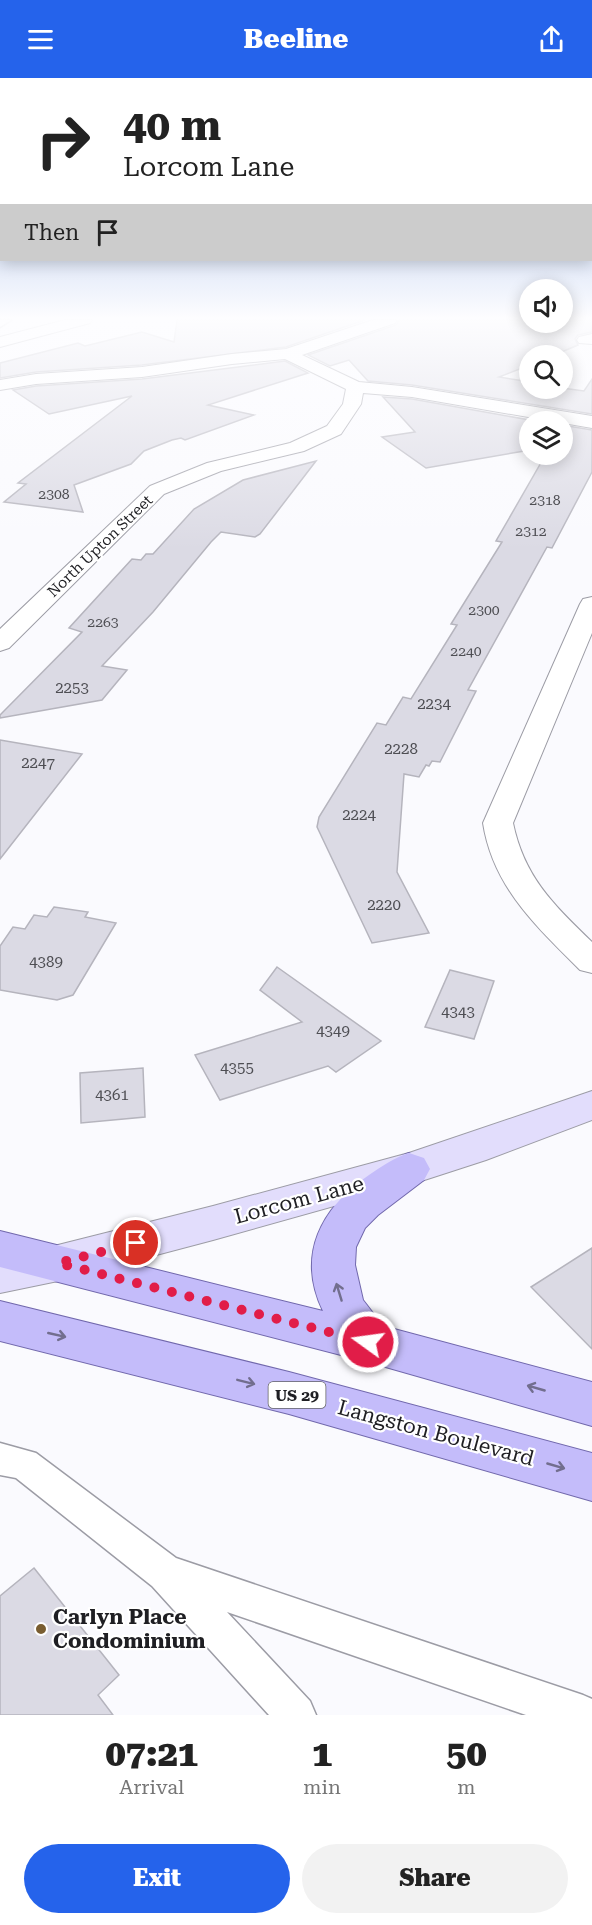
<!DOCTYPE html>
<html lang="en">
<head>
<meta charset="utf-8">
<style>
  :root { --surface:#fff; --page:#f2f2f2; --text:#222; --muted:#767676; --accent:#2563eb }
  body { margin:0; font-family:"Roboto Serif",serif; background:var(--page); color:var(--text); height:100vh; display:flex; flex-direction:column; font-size:22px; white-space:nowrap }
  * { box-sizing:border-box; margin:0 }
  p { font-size:20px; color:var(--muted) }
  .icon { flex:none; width:33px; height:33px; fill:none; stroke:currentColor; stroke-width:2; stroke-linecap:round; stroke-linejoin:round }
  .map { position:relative; height:1637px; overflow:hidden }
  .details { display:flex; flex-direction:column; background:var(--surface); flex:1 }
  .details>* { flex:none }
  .guide { position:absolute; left:0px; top:0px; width:592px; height:183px; box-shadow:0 3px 15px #0003; background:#fff; color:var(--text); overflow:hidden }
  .fabs { position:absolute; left:519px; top:201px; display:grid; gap:12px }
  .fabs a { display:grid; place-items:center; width:54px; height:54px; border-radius:50%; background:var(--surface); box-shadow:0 3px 15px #0003; font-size:30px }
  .pin { position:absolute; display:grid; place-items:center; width:51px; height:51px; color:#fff; margin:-26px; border:3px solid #fff; border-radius:50%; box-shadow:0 2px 6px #0007 }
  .me { position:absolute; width:66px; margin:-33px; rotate:284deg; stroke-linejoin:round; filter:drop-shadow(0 0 4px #0008) }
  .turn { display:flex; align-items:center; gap:21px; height:126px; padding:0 24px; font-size:27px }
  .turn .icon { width:78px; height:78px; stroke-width:2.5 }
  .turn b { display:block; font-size:42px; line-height:51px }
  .then { display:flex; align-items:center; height:57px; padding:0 24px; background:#0003; gap:12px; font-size:22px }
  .eta { display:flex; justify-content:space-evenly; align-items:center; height:102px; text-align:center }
  .eta b { font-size:36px; font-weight:800; line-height:42px }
  .primary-button { display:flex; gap:12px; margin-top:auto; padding:12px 24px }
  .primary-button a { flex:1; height:69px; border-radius:36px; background:var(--accent); color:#fff; font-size:24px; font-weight:800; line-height:69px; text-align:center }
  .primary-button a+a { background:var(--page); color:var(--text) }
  header { display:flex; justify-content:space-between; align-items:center; height:78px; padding:0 24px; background:var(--accent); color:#fff; font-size:27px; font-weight:800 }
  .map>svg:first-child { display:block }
  .building { fill:#dbdae4; stroke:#b5b4bd; stroke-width:1.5 }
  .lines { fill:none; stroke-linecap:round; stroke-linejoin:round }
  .lane-casing { stroke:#9c9ca5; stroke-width:3 }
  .street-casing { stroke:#9c9ca5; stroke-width:2 }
  .secondary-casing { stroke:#9c9ca5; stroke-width:2 }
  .primary-casing { stroke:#7168ac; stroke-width:2 }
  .lane { fill:#fff; fill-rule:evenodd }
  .street { fill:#fff; fill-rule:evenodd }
  .secondary { fill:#e2ddfc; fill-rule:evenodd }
  .primary { fill:#c4bcfa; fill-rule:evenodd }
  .oneway { stroke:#726e8e }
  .route { stroke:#e11d48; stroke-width:10; stroke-dasharray:0 18 }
  .poi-dot { fill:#795d30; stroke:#fff; stroke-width:2 }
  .labels { text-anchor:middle; stroke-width:4.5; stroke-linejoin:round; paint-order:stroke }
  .far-number-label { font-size:14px; fill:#4e4e53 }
  .far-street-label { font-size:15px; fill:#1f1f23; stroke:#fff }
  .number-label { font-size:15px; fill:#4e4e53 }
  .shield { fill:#fff; stroke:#626265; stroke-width:1.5 }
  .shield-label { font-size:16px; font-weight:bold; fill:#1f1f23 }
  .near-street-label { font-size:21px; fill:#1f1f23; stroke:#fff }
  .near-poi-label { font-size:21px; font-weight:bold; fill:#1f1f23; stroke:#fff; text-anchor:start }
</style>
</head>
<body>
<header><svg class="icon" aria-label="menu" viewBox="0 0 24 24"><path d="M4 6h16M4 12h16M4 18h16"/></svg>Beeline<svg class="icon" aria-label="share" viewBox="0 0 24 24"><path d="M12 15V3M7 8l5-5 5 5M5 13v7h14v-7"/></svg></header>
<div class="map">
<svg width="592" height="1637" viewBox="0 0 592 1637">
  <rect width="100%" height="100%" fill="#fafafe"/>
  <g class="building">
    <path d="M 177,242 L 365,242 L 286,269 L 142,287 L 36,294 L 0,300 L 0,285 L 78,265 L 85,268 L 142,254 L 174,264 Z"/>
    <path d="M 399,242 L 530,242 L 530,244 L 592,242 L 592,254 L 578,257 L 575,261 L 578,267 L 552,278 L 530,278 L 530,287 L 499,299 L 530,304 L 530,310 L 562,310 L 584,313 L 592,301 L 592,336 L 412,307 L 368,303 L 349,282 L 330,288 L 308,277 L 396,247 Z"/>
    <path d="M 285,283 L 308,295 L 208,327 L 254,337 L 185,362 L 181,360 L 172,362 L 144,373 L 131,386 L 74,407 L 83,434 L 4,424 L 26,406 L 18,405 L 132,318 L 49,336 L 13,312 L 36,308 L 142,301 Z"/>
    <path d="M 383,319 L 412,321 L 541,344 L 530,344 L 530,372 L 426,390 L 382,359 L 415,354 Z"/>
    <path d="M 562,347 L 592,352 L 592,394 L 552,470 L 547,469 L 468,612 L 476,613 L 440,684 L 432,683 L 429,688 L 426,687 L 419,699 L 404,696 L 397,794 L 429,855 L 372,865 L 317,749 L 319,739 L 377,645 L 386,647 L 403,619 L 411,621 L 457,547 L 451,546 L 502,464 L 496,463 L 546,376 L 562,376 Z"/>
    <path d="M 316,383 L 260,456 L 255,459 L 221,454 L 211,464 L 153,534 L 102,588 L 127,592 L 102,622 L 0,640 L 0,637 L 82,554 L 69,550 L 132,481 L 141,482 L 146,476 L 153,476 L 194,431 L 243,402 Z"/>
    <path d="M 0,662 L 82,676 L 0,781 Z"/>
    <path d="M 54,829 L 88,834 L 85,839 L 116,845 L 73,917 L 57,922 L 0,912 L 0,868 L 13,849 L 25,851 L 34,837 L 47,839 Z"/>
    <path d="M 277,889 L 381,963 L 336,994 L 328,988 L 220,1022 L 195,977 L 302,944 L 260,912 Z"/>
    <path d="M 450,892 L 494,903 L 474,961 L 425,949 Z"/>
    <path d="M 143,990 L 145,1039 L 81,1045 L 80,995 Z"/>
    <path d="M 592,1170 L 592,1271 L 531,1209 Z"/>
    <path d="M 34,1490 L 119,1597 L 98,1617 L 113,1637 L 0,1637 L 0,1518 Z"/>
  </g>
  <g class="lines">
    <defs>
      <g id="lane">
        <path d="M 0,242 L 11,242 L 0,249 Z"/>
        <path d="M 0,1365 L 36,1375 L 176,1480 L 583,1617 L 592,1621 L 592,1637 L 526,1637 L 227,1534 L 310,1623 L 316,1637 L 269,1637 L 152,1508 L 16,1400 L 0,1397 Z"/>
      </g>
      <g id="street">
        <path d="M 65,242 L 92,242 L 90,245 L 0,269 L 0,259 Z"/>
        <path d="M 373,242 L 397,242 L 395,245 L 302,277 L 359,304 L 412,309 L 592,338 L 592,350 L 412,319 L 363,315 L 361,326 L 341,356 L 304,373 L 221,393 L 164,416 L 9,570 L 0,573 L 0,551 L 150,408 L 207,385 L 290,365 L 327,348 L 343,326 L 346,311 L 285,281 L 232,286 L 142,299 L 36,306 L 0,312 L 0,302 L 36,296 L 142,289 L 232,276 L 286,271 Z"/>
        <path d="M 592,256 L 592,266 L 579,265 L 577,262 L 579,259 Z"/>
        <path d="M 592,519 L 592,555 L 513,745 C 524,799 554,827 592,864 L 592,895 L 580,892 C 536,848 493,809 483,745 L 580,526 L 583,521 Z"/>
      </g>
      <path id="secondary" d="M 592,1013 L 592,1042 L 486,1082 L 409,1107 L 213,1162 L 58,1203 L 0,1215 L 0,1179 L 58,1167 L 213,1128 L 409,1075 Z"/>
      <g id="primary">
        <path d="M 409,1075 L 424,1080 L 430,1091 L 424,1102 L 378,1137 L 365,1150 L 356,1169 L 355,1187 L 363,1222 L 383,1248 L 592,1304 L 592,1348 L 368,1284 L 0,1189 L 0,1153 L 323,1233 C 296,1177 321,1130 369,1097 C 382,1088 394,1080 409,1075 Z"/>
        <path d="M 0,1223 L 289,1294 L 592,1375 L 592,1423 L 289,1336 L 0,1263 Z"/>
      </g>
    </defs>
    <use href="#lane" class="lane-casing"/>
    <use href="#street" class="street-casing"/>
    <use href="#secondary" class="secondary-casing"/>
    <use href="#primary" class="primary-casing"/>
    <use href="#lane" class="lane"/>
    <use href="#street" class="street"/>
    <use href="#secondary" class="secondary"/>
    <use href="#primary" class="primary"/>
  </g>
  <defs><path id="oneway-shaft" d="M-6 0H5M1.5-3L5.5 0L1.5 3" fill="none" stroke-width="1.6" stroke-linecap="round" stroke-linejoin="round" transform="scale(1.5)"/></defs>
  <g class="oneway">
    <use href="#oneway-shaft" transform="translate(339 1214) rotate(-107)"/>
    <use href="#oneway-shaft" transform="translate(57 1257) rotate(13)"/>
    <use href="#oneway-shaft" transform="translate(246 1304) rotate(14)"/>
    <use href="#oneway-shaft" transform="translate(536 1310) rotate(-164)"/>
    <use href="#oneway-shaft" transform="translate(556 1388) rotate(16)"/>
  </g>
  <linearGradient id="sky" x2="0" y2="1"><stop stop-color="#8baae4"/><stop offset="0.51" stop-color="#fdfdff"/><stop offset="1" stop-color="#fdfdff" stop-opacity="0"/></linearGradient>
  <rect width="592" height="471" fill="url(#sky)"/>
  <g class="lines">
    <path class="route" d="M 136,1165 L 58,1185 L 368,1264"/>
  </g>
  <circle class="poi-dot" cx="41" cy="1551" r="6"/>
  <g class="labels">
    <g class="far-number-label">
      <text x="54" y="421">2308</text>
      <text x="545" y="427">2318</text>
      <text x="531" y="458">2312</text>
      <text x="484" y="537">2300</text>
      <text x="103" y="549">2263</text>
      <text x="466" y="578">2240</text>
    </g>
    <g class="far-street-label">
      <text transform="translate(100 468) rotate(-44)" y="5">North Upton Street</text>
    </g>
    <g class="number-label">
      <text x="72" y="615">2253</text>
      <text x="434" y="631">2234</text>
      <text x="401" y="676">2228</text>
      <text x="38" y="690">2247</text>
      <text x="359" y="742">2224</text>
      <text x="384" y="832">2220</text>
      <text x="46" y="889">4389</text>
      <text x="458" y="939">4343</text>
      <text x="333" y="958">4349</text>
      <text x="237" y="995">4355</text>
      <text x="112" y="1022">4361</text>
    </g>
    <rect class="shield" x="268.5" y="1304" width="57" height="26" rx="4.5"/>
    <g class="shield-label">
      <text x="297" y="1323">US 29</text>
    </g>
    <g class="near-street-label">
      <text transform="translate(299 1122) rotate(-15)" y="7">Lorcom Lane</text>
      <text transform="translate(436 1355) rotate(15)" y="7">Langston Boulevard</text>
    </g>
    <g class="near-poi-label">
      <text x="53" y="1546">Carlyn Place<tspan x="53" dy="24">Condominium</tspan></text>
    </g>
  </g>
</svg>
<div class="fabs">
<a><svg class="icon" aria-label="sound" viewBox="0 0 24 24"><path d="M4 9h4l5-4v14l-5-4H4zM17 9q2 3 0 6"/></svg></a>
<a><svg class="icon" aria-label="search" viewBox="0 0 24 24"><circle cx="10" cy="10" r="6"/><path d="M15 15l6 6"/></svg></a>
<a><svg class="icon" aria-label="layers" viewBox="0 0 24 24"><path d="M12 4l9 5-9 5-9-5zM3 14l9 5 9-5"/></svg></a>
</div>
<div class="pin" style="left:136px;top:1165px;background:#d93025"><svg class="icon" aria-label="arrive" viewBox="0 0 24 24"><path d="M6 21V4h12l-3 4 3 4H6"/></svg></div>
<svg class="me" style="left:368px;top:1264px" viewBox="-20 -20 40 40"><circle r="17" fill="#e11d48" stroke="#fff" stroke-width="3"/><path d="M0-11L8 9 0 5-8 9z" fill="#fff"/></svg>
<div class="guide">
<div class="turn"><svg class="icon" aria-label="right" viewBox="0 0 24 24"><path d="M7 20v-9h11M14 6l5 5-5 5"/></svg><div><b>40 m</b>Lorcom Lane</div></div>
<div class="then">Then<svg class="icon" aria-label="arrive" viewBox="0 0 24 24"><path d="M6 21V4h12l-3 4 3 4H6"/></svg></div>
</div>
</div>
<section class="details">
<div class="eta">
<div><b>07:21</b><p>Arrival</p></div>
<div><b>1</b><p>min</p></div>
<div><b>50</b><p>m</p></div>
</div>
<div class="primary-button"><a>Exit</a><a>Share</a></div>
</section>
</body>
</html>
